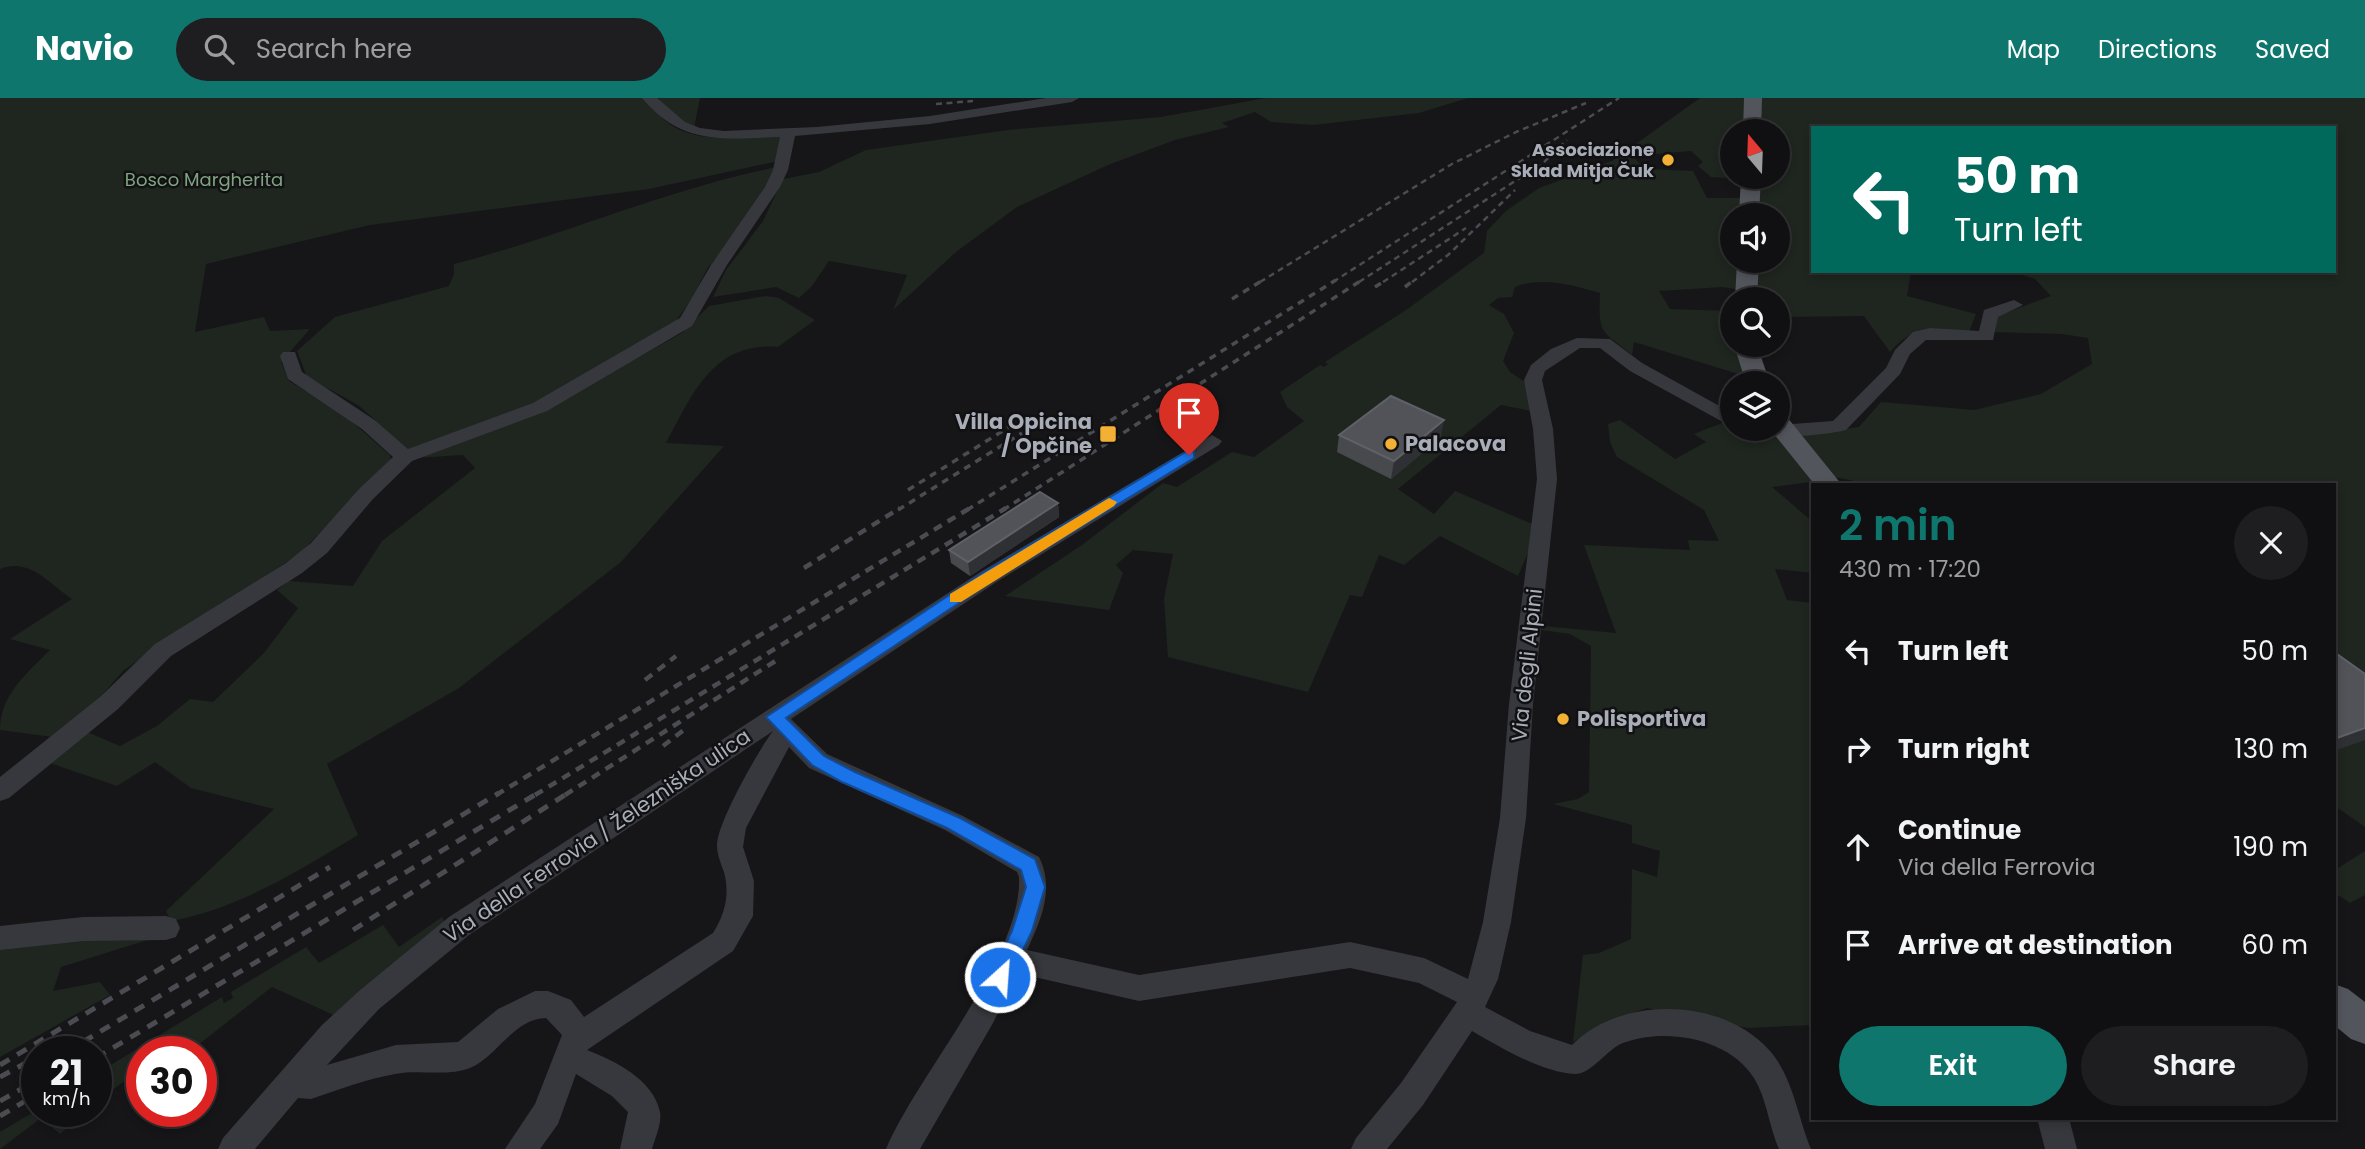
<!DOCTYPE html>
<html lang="en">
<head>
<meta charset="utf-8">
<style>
  :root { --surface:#101012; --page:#1e1e20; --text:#f1f3f6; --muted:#9c9d9f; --line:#303032; --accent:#0f766e }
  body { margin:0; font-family:Poppins,sans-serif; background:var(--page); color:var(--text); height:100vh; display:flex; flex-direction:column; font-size:26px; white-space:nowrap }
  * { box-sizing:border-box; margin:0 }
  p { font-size:23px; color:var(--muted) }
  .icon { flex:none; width:38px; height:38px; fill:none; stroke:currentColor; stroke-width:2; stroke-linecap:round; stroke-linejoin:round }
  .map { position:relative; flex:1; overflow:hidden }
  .panel { position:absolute; left:1811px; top:385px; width:525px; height:637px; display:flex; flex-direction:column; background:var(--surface); border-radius:0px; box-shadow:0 4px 10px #0003,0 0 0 2px var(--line) }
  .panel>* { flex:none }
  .top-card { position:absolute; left:1811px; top:28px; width:525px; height:147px; border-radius:0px; box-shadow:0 4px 10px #0003,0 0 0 2px var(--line); background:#00695c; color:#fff; overflow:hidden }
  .needle { width:46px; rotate:341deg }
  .controls { position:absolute; left:1720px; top:21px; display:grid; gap:14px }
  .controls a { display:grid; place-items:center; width:70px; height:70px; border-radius:50%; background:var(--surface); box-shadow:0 4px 10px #0003,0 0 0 2px var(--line); font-size:35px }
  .speed { position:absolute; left:21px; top:938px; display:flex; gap:14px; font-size:35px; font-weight:700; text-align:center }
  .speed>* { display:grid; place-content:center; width:91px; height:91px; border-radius:50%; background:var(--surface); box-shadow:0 4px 10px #0003,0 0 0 2px var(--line); line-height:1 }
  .speed small { font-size:18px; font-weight:400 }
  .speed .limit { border:10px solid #d22; background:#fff; color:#111 }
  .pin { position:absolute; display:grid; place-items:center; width:60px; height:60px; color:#fff; margin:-72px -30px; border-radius:50% 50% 50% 0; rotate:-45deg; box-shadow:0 0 7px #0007 }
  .pin .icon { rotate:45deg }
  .me { position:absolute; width:77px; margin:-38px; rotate:26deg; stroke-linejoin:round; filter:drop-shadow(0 0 5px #0008) }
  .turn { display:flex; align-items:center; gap:24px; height:147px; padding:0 28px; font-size:32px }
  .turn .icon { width:91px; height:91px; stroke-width:2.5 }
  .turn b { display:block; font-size:49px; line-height:60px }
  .round { display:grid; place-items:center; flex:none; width:74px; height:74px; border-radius:37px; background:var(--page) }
  .overview { display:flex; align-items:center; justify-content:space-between; height:119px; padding:0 28px }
  h1 { font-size:42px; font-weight:600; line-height:52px; color:var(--accent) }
  .cta { display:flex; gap:14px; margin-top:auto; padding:14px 28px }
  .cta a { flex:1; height:80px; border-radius:42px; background:var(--accent); color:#fff; font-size:28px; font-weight:600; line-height:80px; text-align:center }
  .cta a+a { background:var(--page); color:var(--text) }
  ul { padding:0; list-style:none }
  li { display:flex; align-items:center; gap:21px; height:98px; padding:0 28px }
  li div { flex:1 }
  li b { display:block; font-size:26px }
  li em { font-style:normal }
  header { display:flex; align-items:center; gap:42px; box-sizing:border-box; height:98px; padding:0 35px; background:var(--accent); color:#fff }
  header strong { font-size:33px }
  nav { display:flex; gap:38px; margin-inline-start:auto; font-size:24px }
  .search { width:490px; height:63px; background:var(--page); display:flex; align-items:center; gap:18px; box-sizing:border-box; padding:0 24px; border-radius:38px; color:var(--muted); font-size:26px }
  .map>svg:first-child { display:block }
  .green { fill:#1e261f }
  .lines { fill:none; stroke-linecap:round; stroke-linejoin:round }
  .minor { fill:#37383d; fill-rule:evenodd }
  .major { fill:#53555c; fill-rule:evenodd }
  .rail-far3 { stroke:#4a4c52; stroke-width:2.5; stroke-dasharray:6 4.5; stroke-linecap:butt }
  .rail-far2 { stroke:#4a4c52; stroke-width:3.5; stroke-dasharray:7 6; stroke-linecap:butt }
  .rail-far1 { stroke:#4a4c52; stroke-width:4.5; stroke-dasharray:9 7; stroke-linecap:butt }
  .rail { stroke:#4a4c52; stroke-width:5; stroke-dasharray:11 9; stroke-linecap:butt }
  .wall { fill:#47494d }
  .shaded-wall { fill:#2f3033 }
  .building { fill:#525359; stroke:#5f6168; stroke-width:2 }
  .route { fill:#1a73e8; stroke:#114b97; stroke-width:2 }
  .slow { fill:#f59e0b }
  .poi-dot { fill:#f2b134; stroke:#111113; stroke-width:2.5 }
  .labels { text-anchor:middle; stroke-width:5; stroke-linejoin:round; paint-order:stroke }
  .far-poi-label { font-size:18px; font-weight:bold; fill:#a8adb8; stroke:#111113; text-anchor:end }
  .far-park-label { font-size:18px; fill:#7fa381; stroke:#111113 }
  .poi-label { font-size:21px; font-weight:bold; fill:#a8adb8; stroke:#111113; text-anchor:start }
  .street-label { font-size:21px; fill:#a8adb8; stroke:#111113 }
</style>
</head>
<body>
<header>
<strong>Navio</strong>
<div class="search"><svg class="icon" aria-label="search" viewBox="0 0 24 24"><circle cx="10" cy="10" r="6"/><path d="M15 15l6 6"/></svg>Search here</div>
<nav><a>Map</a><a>Directions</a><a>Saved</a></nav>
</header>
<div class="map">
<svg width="2365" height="1051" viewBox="0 0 2365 1051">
  <rect width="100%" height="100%" fill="#161618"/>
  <g class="green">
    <path d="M 0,0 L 643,0 C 652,8 661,20 671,27 C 700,47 747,38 780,37 L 784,42 L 778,63 L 649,91 L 370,127 L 206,166 L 195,234 L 264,219 L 270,233 L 310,231 L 281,264 L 289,283 L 342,315 L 390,357 L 391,363 L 300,455 L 124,572 L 94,606 L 53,639 L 0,632 C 0,597 26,576 50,552 L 10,541 L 72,501 C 48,485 30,459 0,471 Z"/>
    <path d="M 652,0 L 700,0 L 694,30 L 682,24 Z"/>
    <path d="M 1266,0 L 1468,0 L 1419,15 L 1313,27 L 1271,24 L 1255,14 L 1222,25 L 1229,29 L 1175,42 L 1108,67 L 1017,109 L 956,154 L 893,212 L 907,177 L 829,163 L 812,188 L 799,200 L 776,189 L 713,199 L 726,172 L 763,123 L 783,81 L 819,74 L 866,52 L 1008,32 L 1161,19 Z"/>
    <path d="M 1700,0 L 1748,0 L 1747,33 L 1732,33 L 1732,79 L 1745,81 L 1711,79 L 1698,68 L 1703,64 L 1691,53 L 1633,58 L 1644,71 L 1693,73 L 1707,100 L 1740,100 L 1741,117 L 1732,117 L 1732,163 L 1743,163 L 1740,192 L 1723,189 L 1659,193 L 1670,211 L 1732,213 L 1732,247 L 1739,247 L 1745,278 L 1634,244 L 1632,257 C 1602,232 1598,239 1600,195 C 1573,187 1542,178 1515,189 L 1512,199 L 1498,200 L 1489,207 L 1504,216 L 1514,235 L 1503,263 L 1510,274 L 1525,284 L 1532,313 L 1501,307 L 1398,391 L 1434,416 L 1455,393 L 1539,429 L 1518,478 L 1440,438 L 1404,467 L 1379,457 L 1362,499 L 1350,497 L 1308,594 L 1168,559 L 1164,501 L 1173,456 L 1133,452 L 1116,467 L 1123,475 L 1109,512 L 1005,498 L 1082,447 L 1163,385 L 1177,389 L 1232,354 L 1254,359 L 1304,323 L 1287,309 L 1280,294 L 1320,267 L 1324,269 L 1328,266 L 1325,264 L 1406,212 L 1484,155 L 1487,133 L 1506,113 L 1539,90 L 1612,63 Z"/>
    <path d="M 1760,0 L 2365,0 L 2365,729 L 2335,708 L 2335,696 L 2339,694 L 2334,691 L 2334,387 L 1874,387 L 1834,379 L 1800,338 L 1859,329 L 1881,304 L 1974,312 L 2041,296 L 2092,266 L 2088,240 L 2062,236 L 1995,234 L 1997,218 L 2051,198 L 2035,181 L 2012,173 L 2334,173 L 2334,30 L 1813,30 L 1813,173 L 1911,173 L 1907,198 L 1976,216 L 1969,234 C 1931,230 1917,224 1890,254 L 1864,218 L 1778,219 L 1778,201 L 1756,201 L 1756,163 L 1778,163 L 1778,117 L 1756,117 L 1757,79 L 1778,79 L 1778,33 L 1758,33 Z"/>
    <path d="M 777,69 L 745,124 L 707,171 L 693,199 L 676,223 L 532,307 L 409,352 L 358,307 L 307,279 L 297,253 L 335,219 L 449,188 L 454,176 L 454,166 C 563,138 666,91 777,69 Z"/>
    <path d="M 766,198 L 779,200 L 815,222 L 778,249 C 713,243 692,297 666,345 L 724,348 L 621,464 L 459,590 L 327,666 L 358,737 C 298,773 240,810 171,823 L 166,813 L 274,711 L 191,690 L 155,664 L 117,688 L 47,664 L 85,633 L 120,648 L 157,628 L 190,601 L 213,604 L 264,555 L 298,510 L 277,492 L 289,483 L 353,488 L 382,443 L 475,370 L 463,357 L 414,360 L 544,312 L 682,235 L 709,208 Z"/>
    <path d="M 1620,322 L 1675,361 L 1706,344 L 1694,336 L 1727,323 L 1732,326 L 1732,331 L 1778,338 L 1818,383 L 1772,389 L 1813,424 L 1813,475 L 1775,471 L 1787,502 L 1813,505 L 1813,927 L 1748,930 L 1647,910 L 1612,922 L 1573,944 L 1583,857 L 1599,855 L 1631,841 L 1632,771 L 1657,779 L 1660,753 L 1632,745 L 1632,727 L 1553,706 L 1578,701 L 1589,694 L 1591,548 L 1570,536 L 1541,532 L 1543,528 L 1616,535 L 1584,447 L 1690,452 L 1688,442 L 1719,443 L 1704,412 L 1617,359 L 1610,344 L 1608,326 Z"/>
    <path d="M 2365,753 L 2365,797 L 2350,805 L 2335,795 L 2335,772 Z"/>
    <path d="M 442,819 L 447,829 L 338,919 L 272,889 L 189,954 L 142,954 L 142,969 L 96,1005 L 96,976 L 222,899 L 224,905 L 233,900 L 231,894 L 306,849 L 319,865 L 383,827 L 399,849 Z"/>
    <path d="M 170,835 L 61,869 L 53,893 L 100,884 L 110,897 L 0,959 L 0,847 Z"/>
    <path d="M 37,1012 L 87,1013 L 60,1036 L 41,1020 L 0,1051 L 0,1034 Z"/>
  </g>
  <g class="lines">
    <g class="minor">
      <path d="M 642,0 L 657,0 L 685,24 L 700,30 L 724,33 L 817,29 L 930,18 L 1046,0 L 1079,0 L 1072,4 L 930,26 L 795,38 L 788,72 L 780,89 L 727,167 L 692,228 L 547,313 L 412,363 L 373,401 L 327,455 L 302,475 L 171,558 L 118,611 L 9,700 L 0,703 L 0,679 L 100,599 L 155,546 L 286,465 L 311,445 L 359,391 L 393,359 L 362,331 L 288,281 L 280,258 L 283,254 L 295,254 L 302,274 L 376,323 L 408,351 L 533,305 L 680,220 L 711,167 L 765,89 L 773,72 L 780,39 C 724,41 682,48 642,0 Z"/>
      <path d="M 2014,202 L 2023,207 L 1998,219 L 1993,242 L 1926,242 L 1910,256 L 1900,276 L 1846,332 C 1827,337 1752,345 1740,331 L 1778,331 L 1778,327 L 1833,323 L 1886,270 L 1895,252 L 1913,234 L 1930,230 L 1979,233 L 1984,212 Z"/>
      <path d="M 1577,240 L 1610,241 L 1642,265 L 1732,315 L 1732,329 L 1630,273 L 1600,250 L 1580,250 L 1545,273 L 1542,282 L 1553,331 L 1557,381 L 1533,606 L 1526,720 L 1511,824 L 1498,881 L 1485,909 L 1530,933 L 1572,947 C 1621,897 1723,899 1770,953 C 1793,979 1798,1020 1811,1051 L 1779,1051 C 1769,1029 1767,1001 1754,980 C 1729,940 1665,929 1623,945 C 1607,951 1592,976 1575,976 C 1543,975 1498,948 1472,933 L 1423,1007 L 1387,1051 L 1351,1051 L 1356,1040 L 1401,985 L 1457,904 L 1419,885 L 1350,870 L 1139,903 L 1017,875 L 993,925 L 920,1051 L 886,1051 C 917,977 1023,858 1019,779 L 1017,774 L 945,732 L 809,670 L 789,649 L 746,730 L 743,749 L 754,783 L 753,818 L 733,853 L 587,952 C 615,963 653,981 660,1014 C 662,1026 655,1040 652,1051 L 620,1051 L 628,1014 L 612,998 L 576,976 L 558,1026 L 540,1051 L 505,1051 L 535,1006 L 562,937 L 546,920 C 513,921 498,958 470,970 C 447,979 419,971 395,976 C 366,981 338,992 311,1001 L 298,1000 L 255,1051 L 218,1051 L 223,1040 L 322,927 L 359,893 L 449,819 L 982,473 L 1212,337 L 1222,343 L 1219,347 L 998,483 L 791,621 L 827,656 L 963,718 L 1039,759 C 1055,791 1041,822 1027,852 L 1139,877 L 1350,844 L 1424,860 L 1468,881 L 1483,824 L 1500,720 L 1509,606 L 1537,381 L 1533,331 L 1524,282 L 1531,267 L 1551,251 ZM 773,633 C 760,650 716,726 717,748 C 717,756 721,766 724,774 C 730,797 725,816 713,835 L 584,919 L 571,902 L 548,893 L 535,893 L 498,911 L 458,944 L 396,947 L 327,967 L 379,911 L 469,837 Z"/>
      <path d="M 166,818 L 176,821 L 180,830 L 176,839 L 166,842 L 83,843 L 0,852 L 0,828 L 83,819 Z"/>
      <path d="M 2037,1020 L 2069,1020 L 2077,1051 L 2045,1051 Z"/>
    </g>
    <g class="major">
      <path d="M 1744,0 L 1762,0 L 1761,33 L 1743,33 Z"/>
      <path d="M 1741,79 L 1761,79 L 1759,117 L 1739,117 Z"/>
      <path d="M 1737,163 L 1759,163 L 1757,201 L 1735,201 Z"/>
      <path d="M 1734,247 L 1757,247 L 1770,285 L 1746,285 Z"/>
      <path d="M 1778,316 L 1787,319 L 1842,387 L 1815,387 L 1770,331 L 1778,331 Z"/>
      <path d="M 2334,886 L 2348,891 L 2365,904 L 2365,946 L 2351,941 L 2334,927 Z"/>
    </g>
    <g class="rail-far3">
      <path d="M 936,6 L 973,3"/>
      <path d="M 1260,184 L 1452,66 L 1516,34 L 1586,5"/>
      <path d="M 1333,184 L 1619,0"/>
      <path d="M 1359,184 L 1543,65 L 1567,42"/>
      <path d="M 1383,184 L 1466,130"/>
      <path d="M 1412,184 L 1448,157 L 1515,92"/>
    </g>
    <g class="rail-far2">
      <path d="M 1375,189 L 1386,182"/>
      <path d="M 1405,189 L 1414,182"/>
      <path d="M 1232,201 L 1263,182"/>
      <path d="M 908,392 L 1009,329"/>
      <path d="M 898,412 L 1022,335"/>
      <path d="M 967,412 L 1336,182"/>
      <path d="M 1003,412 L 1362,182"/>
    </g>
    <g class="rail-far1">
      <path d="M 804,470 L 900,410"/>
      <path d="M 645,582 L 676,558"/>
      <path d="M 663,648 L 685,631"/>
      <path d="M 496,697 L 970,410"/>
      <path d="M 535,697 L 1006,410"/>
      <path d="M 565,697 L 777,562"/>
    </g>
    <g class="rail">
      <path d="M 353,832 L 568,695"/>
      <path d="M 48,954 L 73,941"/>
      <path d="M 66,954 L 499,695"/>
      <path d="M 96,960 L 538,695"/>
      <path d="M 0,967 L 330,769"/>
      <path d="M 0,979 L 37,959"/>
      <path d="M 0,1003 L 37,982"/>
      <path d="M 0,1018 L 37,996"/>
    </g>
  </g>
  <g class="wall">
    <path d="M 1339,337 L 1441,339 L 1391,381 L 1337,354 Z"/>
    <path d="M 1058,405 L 1059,419 L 970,478 L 951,465 L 949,452 Z"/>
  </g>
  <g class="shaded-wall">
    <path d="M 1444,322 L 1441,339 L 1391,381 L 1394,363 Z"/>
    <path d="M 1058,405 L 1059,419 L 970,478 L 968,464 Z"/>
    <path d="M 2365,630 L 2365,642 L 2334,653 L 2334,641 Z"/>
  </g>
  <g class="building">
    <path d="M 1391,298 L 1444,322 L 1394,363 L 1339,337 Z"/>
    <path d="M 1040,394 L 1058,405 L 968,464 L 949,452 Z"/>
    <path d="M 2337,556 L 2365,576 L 2365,630 L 2334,641 L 2334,557 Z"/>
  </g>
  <path class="route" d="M 1189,352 L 1194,354 L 1194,360 L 995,481 L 786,620 L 824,658 L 855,674 L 960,720 L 1035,761 L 1045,789 L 1032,833 L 1007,885 L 1000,888 L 993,885 L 990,879 L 1012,833 L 1026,789 L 1021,772 L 947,730 L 842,684 L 812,667 L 766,619 L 984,474 Z"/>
  <path class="slow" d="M 1109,400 L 1117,404 L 1114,408 L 961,504 L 950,504 L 950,496 Z"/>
  <g class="poi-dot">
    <circle cx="1668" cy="62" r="7"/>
    <rect x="1099" y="327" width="18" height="18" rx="3.5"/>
    <circle cx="1391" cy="346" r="7"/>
    <circle cx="1563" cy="621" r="7"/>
  </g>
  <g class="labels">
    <g class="far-poi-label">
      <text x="1654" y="58">Associazione<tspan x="1654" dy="21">Sklad Mitja Čuk</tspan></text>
    </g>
    <g class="far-park-label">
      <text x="204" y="88">Bosco Margherita</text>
    </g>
    <g class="poi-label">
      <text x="1092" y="331" text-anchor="end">Villa Opicina<tspan x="1092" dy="24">/ Opčine</tspan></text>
      <text x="1405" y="353">Palacova</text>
      <text x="1577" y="628">Polisportiva</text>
    </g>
    <g class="street-label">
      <text transform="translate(1527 567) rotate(-84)" y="7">Via degli Alpini</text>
      <text transform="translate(597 738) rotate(-34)" y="7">Via della Ferrovia / Železniška ulica</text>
    </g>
  </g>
</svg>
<div class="controls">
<a><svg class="needle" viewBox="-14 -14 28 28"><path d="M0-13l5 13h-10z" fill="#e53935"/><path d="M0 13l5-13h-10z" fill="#9c9d9f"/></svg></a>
<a><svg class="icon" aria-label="sound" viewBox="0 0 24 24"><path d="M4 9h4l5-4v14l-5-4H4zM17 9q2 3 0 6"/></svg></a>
<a><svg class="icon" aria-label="search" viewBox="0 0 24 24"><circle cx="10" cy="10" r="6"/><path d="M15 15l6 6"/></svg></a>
<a><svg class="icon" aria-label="layers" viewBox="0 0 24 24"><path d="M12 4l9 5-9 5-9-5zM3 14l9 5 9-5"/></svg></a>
</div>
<div class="speed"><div>21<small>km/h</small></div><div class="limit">30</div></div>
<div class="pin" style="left:1189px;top:357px;background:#d93025"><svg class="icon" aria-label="arrive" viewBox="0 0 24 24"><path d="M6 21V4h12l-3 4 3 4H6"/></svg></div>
<svg class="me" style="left:1000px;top:879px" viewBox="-20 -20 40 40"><circle r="17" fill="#1a73e8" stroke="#fff" stroke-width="3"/><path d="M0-11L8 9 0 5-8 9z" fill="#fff"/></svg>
<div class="top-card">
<div class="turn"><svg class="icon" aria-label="left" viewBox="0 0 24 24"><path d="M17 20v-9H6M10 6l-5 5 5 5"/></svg><div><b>50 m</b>Turn left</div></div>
</div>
<section class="panel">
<div class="overview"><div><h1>2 min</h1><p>430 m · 17:20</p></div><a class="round"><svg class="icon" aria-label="close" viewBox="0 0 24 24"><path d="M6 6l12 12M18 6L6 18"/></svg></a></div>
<ul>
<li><svg class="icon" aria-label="left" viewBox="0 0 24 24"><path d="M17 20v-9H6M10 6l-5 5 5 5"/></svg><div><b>Turn left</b></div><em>50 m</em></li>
<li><svg class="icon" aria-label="right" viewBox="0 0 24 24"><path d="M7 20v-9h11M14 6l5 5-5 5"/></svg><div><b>Turn right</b></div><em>130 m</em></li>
<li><svg class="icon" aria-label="ahead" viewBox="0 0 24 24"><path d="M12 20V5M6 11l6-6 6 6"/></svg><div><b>Continue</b><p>Via della Ferrovia</p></div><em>190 m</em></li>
<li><svg class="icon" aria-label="arrive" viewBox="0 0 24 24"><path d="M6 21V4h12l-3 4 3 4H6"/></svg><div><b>Arrive at destination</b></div><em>60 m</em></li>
</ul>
<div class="cta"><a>Exit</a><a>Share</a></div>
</section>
</div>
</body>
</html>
